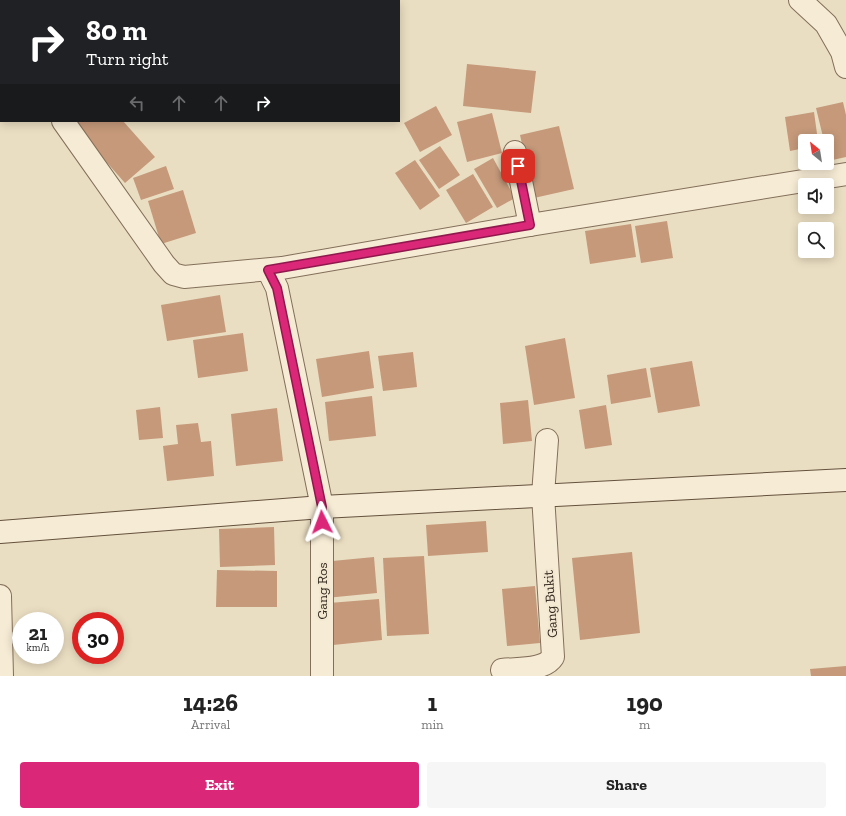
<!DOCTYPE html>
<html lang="en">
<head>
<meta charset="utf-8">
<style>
  :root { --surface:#fff; --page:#f6f6f6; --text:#222; --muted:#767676; --accent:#db2777 }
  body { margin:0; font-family:"Zilla Slab",serif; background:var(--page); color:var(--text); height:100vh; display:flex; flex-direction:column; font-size:15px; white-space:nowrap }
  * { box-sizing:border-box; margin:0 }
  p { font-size:13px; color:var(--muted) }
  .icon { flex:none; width:22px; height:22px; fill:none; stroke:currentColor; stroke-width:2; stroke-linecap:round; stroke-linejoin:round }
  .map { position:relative; height:676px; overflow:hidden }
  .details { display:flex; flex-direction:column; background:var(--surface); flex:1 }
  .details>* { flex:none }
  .banner { position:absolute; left:0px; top:0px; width:400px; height:122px; box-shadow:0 2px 10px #0003; background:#202124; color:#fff; overflow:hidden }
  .needle { width:26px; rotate:330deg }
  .controls { position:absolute; left:798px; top:134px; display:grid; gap:8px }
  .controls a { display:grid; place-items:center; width:36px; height:36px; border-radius:4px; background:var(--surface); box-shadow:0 2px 10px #0003; font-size:20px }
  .speed { position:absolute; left:12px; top:612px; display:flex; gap:8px; font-size:20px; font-weight:700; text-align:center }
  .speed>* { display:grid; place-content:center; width:52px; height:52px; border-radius:50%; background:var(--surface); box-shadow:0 2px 10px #0003; line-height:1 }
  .speed small { font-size:10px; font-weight:400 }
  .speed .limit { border:6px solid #d22; background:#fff; color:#111 }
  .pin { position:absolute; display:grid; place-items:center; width:34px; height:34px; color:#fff; margin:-17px; border-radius:8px; box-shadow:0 2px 6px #0006 }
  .me { position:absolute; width:44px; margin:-22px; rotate:357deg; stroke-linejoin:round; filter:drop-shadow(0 0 3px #0008) }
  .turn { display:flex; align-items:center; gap:14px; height:84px; padding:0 20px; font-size:18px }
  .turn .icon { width:52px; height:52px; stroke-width:2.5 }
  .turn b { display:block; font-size:28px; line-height:34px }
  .lanes { display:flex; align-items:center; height:38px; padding:0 20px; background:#0003; justify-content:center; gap:20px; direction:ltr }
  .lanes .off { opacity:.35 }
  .eta { display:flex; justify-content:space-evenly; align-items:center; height:68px; text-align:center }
  .eta b { font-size:24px; font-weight:700; line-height:28px }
  .action { display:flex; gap:8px; margin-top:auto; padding:8px 20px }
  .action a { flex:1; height:46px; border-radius:4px; background:var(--accent); color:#fff; font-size:16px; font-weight:700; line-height:46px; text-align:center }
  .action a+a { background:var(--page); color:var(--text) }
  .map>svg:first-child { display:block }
  .building { fill:#c5997a }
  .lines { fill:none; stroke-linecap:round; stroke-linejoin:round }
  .street-casing { stroke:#826f5b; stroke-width:24 }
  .secondary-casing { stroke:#64513e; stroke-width:24 }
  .street { stroke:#f6ebd4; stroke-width:22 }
  .secondary { stroke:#f6ebd4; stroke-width:22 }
  .route-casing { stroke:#8e194d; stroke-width:10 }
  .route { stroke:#db2777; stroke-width:7 }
  .labels { text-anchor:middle; stroke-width:4; stroke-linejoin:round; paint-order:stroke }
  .street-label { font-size:14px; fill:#33281e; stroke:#f2e8d1 }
</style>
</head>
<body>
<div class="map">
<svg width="846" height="676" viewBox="0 0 846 676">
  <rect width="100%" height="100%" fill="#eadec2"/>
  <g class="building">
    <path d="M 467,64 L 536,71 L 531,113 L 463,106 Z"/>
    <path d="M 843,102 L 846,115 L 846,157 L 828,161 L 827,141 L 824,141 L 816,108 Z"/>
    <path d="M 436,106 L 452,135 L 420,152 L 404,123 Z"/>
    <path d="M 814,112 L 818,141 L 805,141 L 805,148 L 790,151 L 785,117 Z"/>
    <path d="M 492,113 L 502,153 L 467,162 L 457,122 Z"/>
    <path d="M 70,121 L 123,121 L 155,157 L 125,183 Z"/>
    <path d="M 559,126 L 574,189 L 534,198 L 520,135 Z"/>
    <path d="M 440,146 L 460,175 L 439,189 L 419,160 Z"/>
    <path d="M 493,158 L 515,198 L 497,208 L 474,169 Z"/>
    <path d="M 415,160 L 440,196 L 420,210 L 395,173 Z"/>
    <path d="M 166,166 L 174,189 L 141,200 L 133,178 Z"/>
    <path d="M 473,174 L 493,207 L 466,223 L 446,190 Z"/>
    <path d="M 183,190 L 196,233 L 161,244 L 148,201 Z"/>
    <path d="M 667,221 L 673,258 L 641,263 L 635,226 Z"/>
    <path d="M 631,224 L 636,257 L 590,264 L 585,231 Z"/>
    <path d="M 220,295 L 226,332 L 167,341 L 161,305 Z"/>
    <path d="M 243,333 L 248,371 L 198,378 L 193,340 Z"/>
    <path d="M 565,338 L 575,398 L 534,405 L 525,346 Z"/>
    <path d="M 369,351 L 374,388 L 322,397 L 316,359 Z"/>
    <path d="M 413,352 L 417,387 L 383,391 L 378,356 Z"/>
    <path d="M 692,361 L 700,406 L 658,413 L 650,368 Z"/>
    <path d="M 646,368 L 651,397 L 611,404 L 607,375 Z"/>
    <path d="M 372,396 L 376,436 L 329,441 L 325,402 Z"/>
    <path d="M 528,400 L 532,441 L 503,444 L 500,403 Z"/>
    <path d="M 606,405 L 612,445 L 585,449 L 579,410 Z"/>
    <path d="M 160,407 L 163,438 L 139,440 L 136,410 Z"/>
    <path d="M 277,408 L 283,461 L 236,466 L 231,414 Z"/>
    <path d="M 198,423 L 201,442 L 211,441 L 214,476 L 167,481 L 163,446 L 178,444 L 176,425 Z"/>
    <path d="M 486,521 L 488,552 L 428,556 L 426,525 Z"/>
    <path d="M 274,527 L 275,565 L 220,567 L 219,529 Z"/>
    <path d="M 632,552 L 640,633 L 580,640 L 572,558 Z"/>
    <path d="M 424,556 L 429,634 L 387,636 L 383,558 Z"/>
    <path d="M 374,557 L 377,593 L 326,598 L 322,562 Z"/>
    <path d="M 217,570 L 277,571 L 277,607 L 216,607 Z"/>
    <path d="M 535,586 L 540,643 L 507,646 L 502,589 Z"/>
    <path d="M 379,599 L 382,640 L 333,645 L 329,603 Z"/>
    <path d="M 846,666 L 846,676 L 811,676 L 810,669 Z"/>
  </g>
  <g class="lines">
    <defs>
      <g id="street">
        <path d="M 25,0 L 25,1"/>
        <path d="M 800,0 L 826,24 L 842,52 L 846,67"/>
        <path d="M 0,68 L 1,67"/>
        <path d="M 63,121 L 164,264 L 173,274 L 184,277 L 282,268 L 530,225 L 846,174"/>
        <path d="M 515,152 L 530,225"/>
        <path d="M 268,270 L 277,288 L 322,507 L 322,676"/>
        <path d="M 0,596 L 2,676"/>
        <path d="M 502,670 C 517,668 544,671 553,657 L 543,495 L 547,440"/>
      </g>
      <path id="secondary" d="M 0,532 L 322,507 L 846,480"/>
    </defs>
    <use href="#street" class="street-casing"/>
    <use href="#secondary" class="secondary-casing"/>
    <use href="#street" class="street"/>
    <use href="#secondary" class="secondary"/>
  </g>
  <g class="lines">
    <defs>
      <path id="route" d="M 322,522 L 322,507 L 277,288 L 268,270 L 530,225 L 518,166"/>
    </defs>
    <use href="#route" class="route-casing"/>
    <use href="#route" class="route"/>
  </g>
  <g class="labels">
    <g class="street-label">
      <text transform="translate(322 591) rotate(-90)" y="5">Gang Ros</text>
      <text transform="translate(550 604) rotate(-94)" y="5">Gang Bukit</text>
    </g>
  </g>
</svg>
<div class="controls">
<a><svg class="needle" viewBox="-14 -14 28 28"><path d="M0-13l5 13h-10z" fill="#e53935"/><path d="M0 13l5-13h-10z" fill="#767676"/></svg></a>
<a><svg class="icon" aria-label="sound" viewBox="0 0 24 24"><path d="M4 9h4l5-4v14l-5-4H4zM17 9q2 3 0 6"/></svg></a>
<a><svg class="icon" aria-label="search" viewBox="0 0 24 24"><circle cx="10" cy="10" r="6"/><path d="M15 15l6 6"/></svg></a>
</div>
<div class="speed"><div>21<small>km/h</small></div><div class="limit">30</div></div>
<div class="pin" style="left:518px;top:166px;background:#d93025"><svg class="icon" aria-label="arrive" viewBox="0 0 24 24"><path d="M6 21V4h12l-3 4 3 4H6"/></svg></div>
<svg class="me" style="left:322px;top:522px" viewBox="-20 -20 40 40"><path d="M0-17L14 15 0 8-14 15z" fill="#db2777" stroke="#fff" stroke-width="4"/></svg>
<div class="banner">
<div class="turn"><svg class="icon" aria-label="right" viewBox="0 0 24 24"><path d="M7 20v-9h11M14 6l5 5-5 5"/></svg><div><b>80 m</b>Turn right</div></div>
<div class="lanes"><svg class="icon off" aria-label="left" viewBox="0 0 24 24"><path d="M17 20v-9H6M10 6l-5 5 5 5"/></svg><svg class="icon off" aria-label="ahead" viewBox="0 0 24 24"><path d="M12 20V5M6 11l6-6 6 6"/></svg><svg class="icon off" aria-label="ahead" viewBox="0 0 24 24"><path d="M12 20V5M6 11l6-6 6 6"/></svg><svg class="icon" aria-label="right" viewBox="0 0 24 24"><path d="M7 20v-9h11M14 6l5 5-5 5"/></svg></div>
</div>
</div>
<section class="details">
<div class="eta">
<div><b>14:26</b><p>Arrival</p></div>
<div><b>1</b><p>min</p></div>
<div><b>190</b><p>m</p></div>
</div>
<div class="action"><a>Exit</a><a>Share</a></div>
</section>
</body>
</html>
